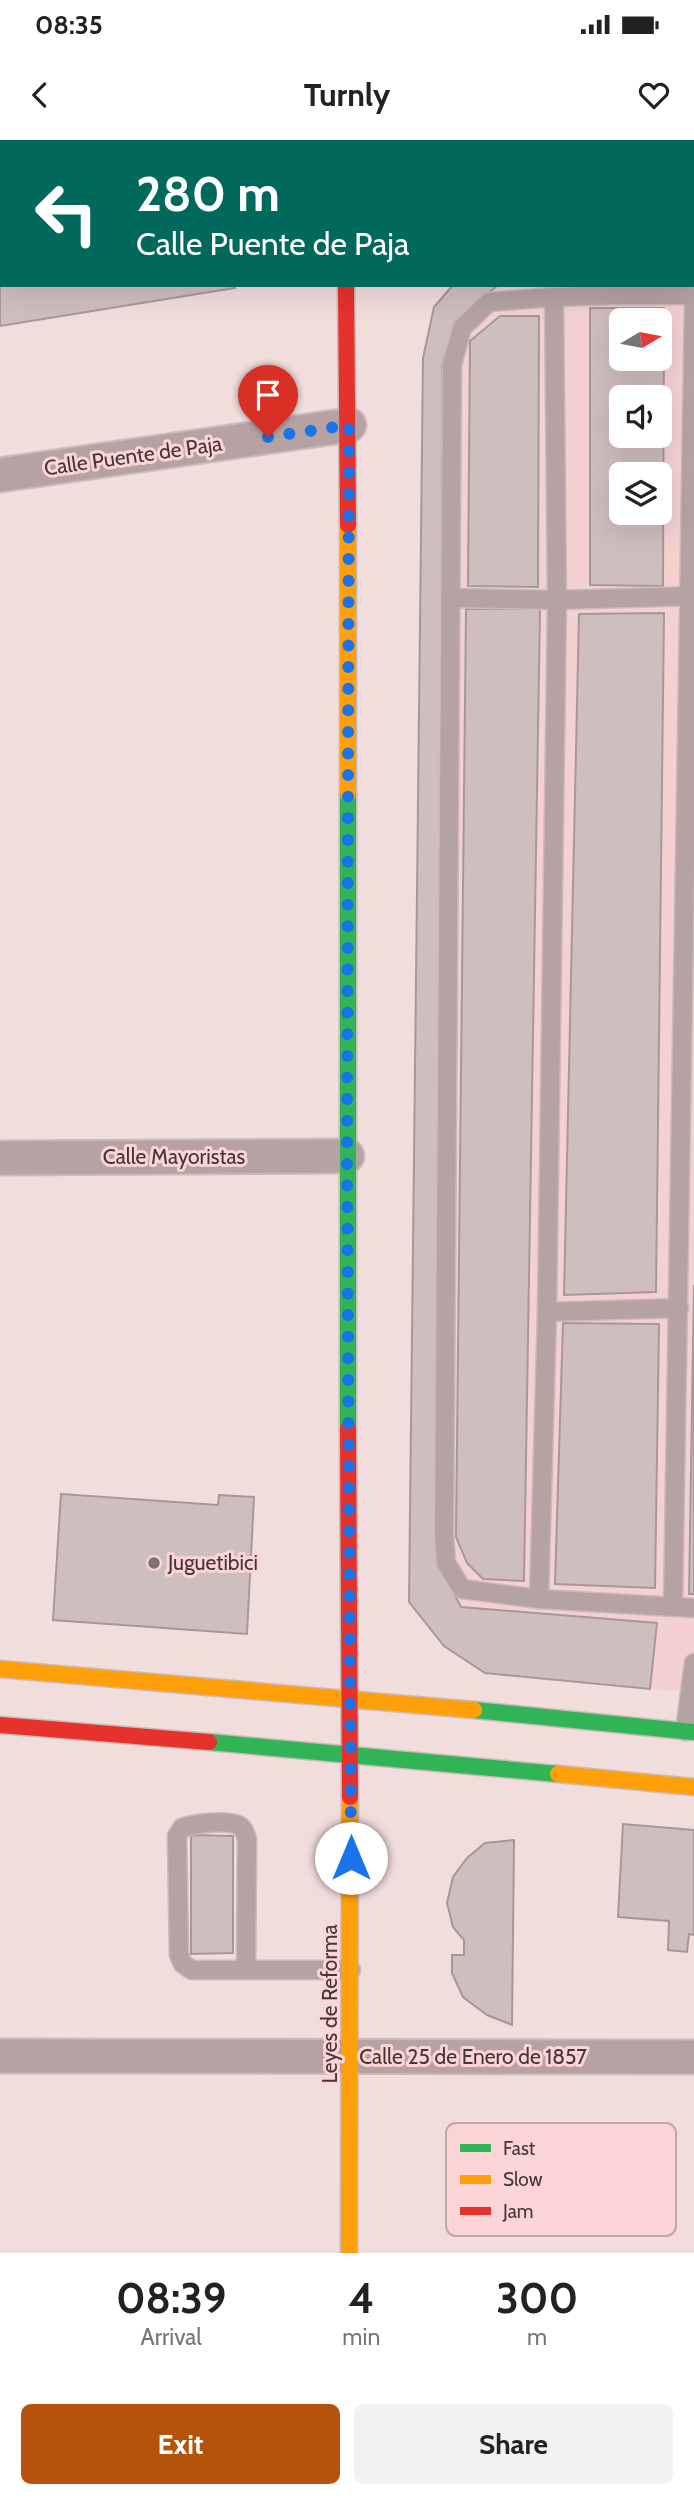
<!DOCTYPE html>
<html lang="en">
<head>
<meta charset="utf-8">
<style>
  :root { --surface:#fff; --page:#f2f2f2; --text:#222; --muted:#767676; --accent:#b45309 }
  body { margin:0; font-family:Cabin,sans-serif; background:var(--page); color:var(--text); height:100vh; display:flex; flex-direction:column; font-size:26px; white-space:nowrap }
  * { box-sizing:border-box; margin:0 }
  p { font-size:23px; color:var(--muted) }
  .icon { flex:none; width:38px; height:38px; fill:none; stroke:currentColor; stroke-width:2; stroke-linecap:round; stroke-linejoin:round }
  .map { position:relative; height:2113px; overflow:hidden }
  .panel { display:flex; flex-direction:column; background:var(--surface); flex:1 }
  .panel>* { flex:none }
  .banner { position:absolute; left:0px; top:0px; width:695px; height:147px; box-shadow:0 7px 28px #0002; background:#00695c; color:#fff; overflow:hidden }
  .needle { width:46px; rotate:80deg }
  .buttons { position:absolute; left:609px; top:168px; display:grid; gap:14px }
  .buttons a { display:grid; place-items:center; width:63px; height:63px; border-radius:10px; background:var(--surface); box-shadow:0 7px 28px #0002; font-size:35px }
  .pin { position:absolute; display:grid; place-items:center; width:60px; height:60px; color:#fff; margin:-72px -30px; border-radius:50% 50% 50% 0; rotate:-45deg; box-shadow:0 0 7px #0007 }
  .pin .icon { rotate:45deg }
  .me { position:absolute; width:77px; margin:-38px; rotate:0deg; stroke-linejoin:round; filter:drop-shadow(0 0 5px #0008) }
  .turn { display:flex; align-items:center; gap:24px; height:147px; padding:0 21px; font-size:32px }
  .turn .icon { width:91px; height:91px; stroke-width:2.5 }
  .turn b { display:block; font-size:49px; line-height:60px }
  .eta { display:flex; justify-content:space-evenly; align-items:center; height:119px; text-align:center }
  .eta b { font-size:42px; font-weight:700; line-height:49px }
  .button { display:flex; gap:14px; margin-top:auto; padding:14px 21px }
  .button a { flex:1; height:80px; border-radius:10px; background:var(--accent); color:#fff; font-size:28px; font-weight:700; line-height:80px; text-align:center }
  .button a+a { background:var(--page); color:var(--text) }
  .status { display:flex; justify-content:space-between; align-items:center; height:49px; padding:0 35px; background:var(--surface); direction:ltr }
  .status svg { height:19px; fill:currentColor }
  header { display:flex; justify-content:space-between; align-items:center; height:91px; padding:0 21px; background:var(--surface); font-size:32px; font-weight:700 }
  .map>svg:first-child { display:block }
  .built { fill:#f4d0d1; fill-rule:evenodd }
  .building { fill:#cfbebe; stroke:#a79898; stroke-width:2; fill-rule:evenodd }
  .lines { fill:none; stroke-linecap:round; stroke-linejoin:round }
  .lane-casing { stroke:#cababa; stroke-width:21 }
  .street-casing { stroke:#cababa; stroke-width:37 }
  .fast-casing { stroke:#cababa; stroke-width:19 }
  .slow-casing { stroke:#cababa; stroke-width:19 }
  .jam-casing { stroke:#cababa; stroke-width:19 }
  .lane { stroke:#b6a2a3; stroke-width:18 }
  .street { stroke:#b6a2a3; stroke-width:33 }
  .fast { stroke:#30b455; stroke-width:16 }
  .slow { stroke:#ff9f0a; stroke-width:16 }
  .jam { stroke:#e5322d; stroke-width:16 }
  .route { stroke:#1a73e8; stroke-width:12; stroke-dasharray:0 21.6 }
  .poi-dot { fill:#827070; stroke:#fbd4d5; stroke-width:2.5 }
  .labels { text-anchor:middle; stroke-width:6; stroke-linejoin:round; paint-order:stroke }
  .street-label { font-size:21px; fill:#453636; stroke:#fbd4d5 }
  .poi-label { font-size:21px; fill:#453636; stroke:#fbd4d5; text-anchor:start }
  .key { fill:#fbd4d5; stroke:#c4a5a5; stroke-width:2 }
  .key-label { font-size:19px; fill:#453636 }
</style>
</head>
<body>
<div class="status"><b>08:35</b><svg viewBox="0 0 49 12"><path d="M0 12V9h3v3zM5 12V6h3v6zM10 12V3h3v9zM15 12V0h3v12zM26 1h20v11H26zM47 4h2v5h-2z"/></svg></div>
<header><svg class="icon" aria-label="back" viewBox="0 0 24 24"><path d="M15 5l-7 7 7 7"/></svg>Turnly<svg class="icon" aria-label="heart" viewBox="0 0 24 24"><path d="M12 20l-8-8c-3-5 5-10 8-4 3-6 11-1 8 4z"/></svg></header>
<div class="map">
<svg width="694" height="2113" viewBox="0 0 694 2113">
  <rect width="100%" height="100%" fill="#f2dddd"/>
  <path class="built" d="M 693,83 L 694,83 L 694,1553 L 485,1533 L 444,1506 L 409,1462 L 423,218 L 434,167 L 453,145 L 693,145 ZM 621,180 L 660,180 L 660,219 L 621,219 ZM 621,257 L 660,257 L 660,296 L 621,296 ZM 621,334 L 660,334 L 660,373 L 621,373 Z"/>
  <g class="building">
    <path d="M 0,0 L 212,2 L 2,2 L 2,145 L 235,145 L 235,148 L 0,186 Z"/>
    <path d="M 453,145 L 498,145 L 454,182 L 442,225 L 439,1426 L 461,1467 L 657,1483 L 650,1549 L 485,1533 L 444,1506 L 409,1462 L 423,218 L 434,167 Z"/>
    <path d="M 590,168 L 664,168 L 663,446 L 590,445 ZM 621,180 L 660,180 L 660,219 L 621,219 ZM 621,257 L 660,257 L 660,296 L 621,296 ZM 621,334 L 660,334 L 660,373 L 621,373 Z"/>
    <path d="M 500,176 L 539,176 L 538,447 L 468,446 L 470,201 Z"/>
    <path d="M 466,469 L 540,469 L 524,1441 L 483,1439 L 467,1423 L 456,1397 Z"/>
    <path d="M 664,473 L 656,1152 L 564,1155 L 579,474 Z"/>
    <path d="M 694,1145 L 694,1454 L 689,1454 Z"/>
    <path d="M 563,1183 L 659,1184 L 655,1448 L 555,1444 Z"/>
    <path d="M 61,1354 L 218,1365 L 219,1355 L 254,1357 L 247,1494 L 53,1480 Z"/>
    <path d="M 623,1684 L 694,1690 L 694,1795 L 689,1794 L 687,1812 L 668,1810 L 669,1781 L 618,1777 Z"/>
    <path d="M 191,1695 L 233,1696 L 233,1813 L 191,1814 Z"/>
    <path d="M 514,1700 L 512,1885 L 487,1875 L 463,1857 L 452,1833 L 452,1815 L 464,1815 L 464,1800 L 453,1787 L 447,1763 L 453,1737 L 467,1718 L 485,1703 Z"/>
  </g>
  <g class="lines">
    <defs>
      <g id="lane">
        <path d="M 619,155 L 694,155"/>
        <path d="M 450,458 L 557,460 L 694,456"/>
        <path d="M 679,1168 L 547,1172 L 539,1459 L 694,1468"/>
        <path d="M 547,1172 L 557,460 L 554,157 L 619,155 L 619,145"/>
        <path d="M 539,1459 L 462,1449 L 446,1423 L 444,1395 L 452,225 L 462,188 L 489,162 L 554,157"/>
        <path d="M 673,1466 L 694,163"/>
        <path d="M 685,1591 L 694,1523"/>
        <path d="M 246,1830 L 247,1699 C 245,1693 244,1688 238,1685 C 227,1680 194,1683 182,1688 L 177,1696 L 179,1815 L 183,1824 L 192,1830 L 351,1830"/>
      </g>
      <g id="street">
        <path d="M 399,0 L 401,2"/>
        <path d="M 693,30 L 694,30"/>
        <path d="M 0,335 L 349,285"/>
        <path d="M 0,1018 L 347,1016"/>
        <path d="M 0,1916 L 694,1917"/>
      </g>
      <g id="fast">
        <path d="M 348,654 L 348,1289"/>
        <path d="M 474,1570 L 694,1592"/>
        <path d="M 209,1602 L 558,1634"/>
      </g>
      <g id="slow">
        <path d="M 348,654 L 348,385"/>
        <path d="M 0,1529 L 474,1570"/>
        <path d="M 558,1634 L 694,1647"/>
        <path d="M 349,2113 L 350,1657"/>
      </g>
      <g id="jam">
        <path d="M 346,0 L 346,2"/>
        <path d="M 346,145 L 348,385"/>
        <path d="M 348,1289 L 350,1657"/>
        <path d="M 0,1585 L 209,1602"/>
      </g>
    </defs>
    <use href="#lane" class="lane-casing"/>
    <use href="#street" class="street-casing"/>
    <use href="#fast" class="fast-casing"/>
    <use href="#slow" class="slow-casing"/>
    <use href="#jam" class="jam-casing"/>
    <use href="#lane" class="lane"/>
    <use href="#street" class="street"/>
    <use href="#fast" class="fast"/>
    <use href="#slow" class="slow"/>
    <use href="#jam" class="jam"/>
  </g>
  <g class="lines">
    <path class="route" d="M 268,297 L 349,285 L 347,1016 L 351,1718"/>
  </g>
  <circle class="poi-dot" cx="154" cy="1423" r="7"/>
  <g class="labels">
    <g class="street-label">
      <text transform="translate(133 316) rotate(-8)" y="7">Calle Puente de Paja</text>
      <text x="174" y="1024">Calle Mayoristas</text>
      <text transform="translate(330 1864) rotate(-90)" y="7">Leyes de Reforma</text>
      <text x="473" y="1924">Calle 25 de Enero de 1857</text>
    </g>
    <g class="poi-label">
      <text x="168" y="1430">Juguetibici</text>
    </g>
  </g>
  <rect x="446" y="1983" width="230" height="113" rx="10" class="key"/>
  <rect x="460" y="2004" width="31" height="8" fill="#30b455"/>
  <rect x="460" y="2035" width="31" height="9" fill="#ff9f0a"/>
  <rect x="460" y="2067" width="31" height="8" fill="#e5322d"/>
  <g class="key-label">
    <text x="503" y="2015">Fast</text>
    <text x="503" y="2046">Slow</text>
    <text x="503" y="2078">Jam</text>
  </g>
</svg>
<div class="buttons">
<a><svg class="needle" viewBox="-14 -14 28 28"><path d="M0-13l5 13h-10z" fill="#e53935"/><path d="M0 13l5-13h-10z" fill="#767676"/></svg></a>
<a><svg class="icon" aria-label="sound" viewBox="0 0 24 24"><path d="M4 9h4l5-4v14l-5-4H4zM17 9q2 3 0 6"/></svg></a>
<a><svg class="icon" aria-label="layers" viewBox="0 0 24 24"><path d="M12 4l9 5-9 5-9-5zM3 14l9 5 9-5"/></svg></a>
</div>
<div class="pin" style="left:268px;top:297px;background:#d93025"><svg class="icon" aria-label="arrive" viewBox="0 0 24 24"><path d="M6 21V4h12l-3 4 3 4H6"/></svg></div>
<svg class="me" style="left:351px;top:1718px" viewBox="-20 -20 40 40"><circle r="19" fill="#fff"/><path d="M0-13L10 11 0 6-10 11z" fill="#1a73e8"/></svg>
<div class="banner">
<div class="turn"><svg class="icon" aria-label="left" viewBox="0 0 24 24"><path d="M17 20v-9H6M10 6l-5 5 5 5"/></svg><div><b>280 m</b>Calle Puente de Paja</div></div>
</div>
</div>
<section class="panel">
<div class="eta">
<div><b>08:39</b><p>Arrival</p></div>
<div><b>4</b><p>min</p></div>
<div><b>300</b><p>m</p></div>
</div>
<div class="button"><a>Exit</a><a>Share</a></div>
</section>
</body>
</html>
